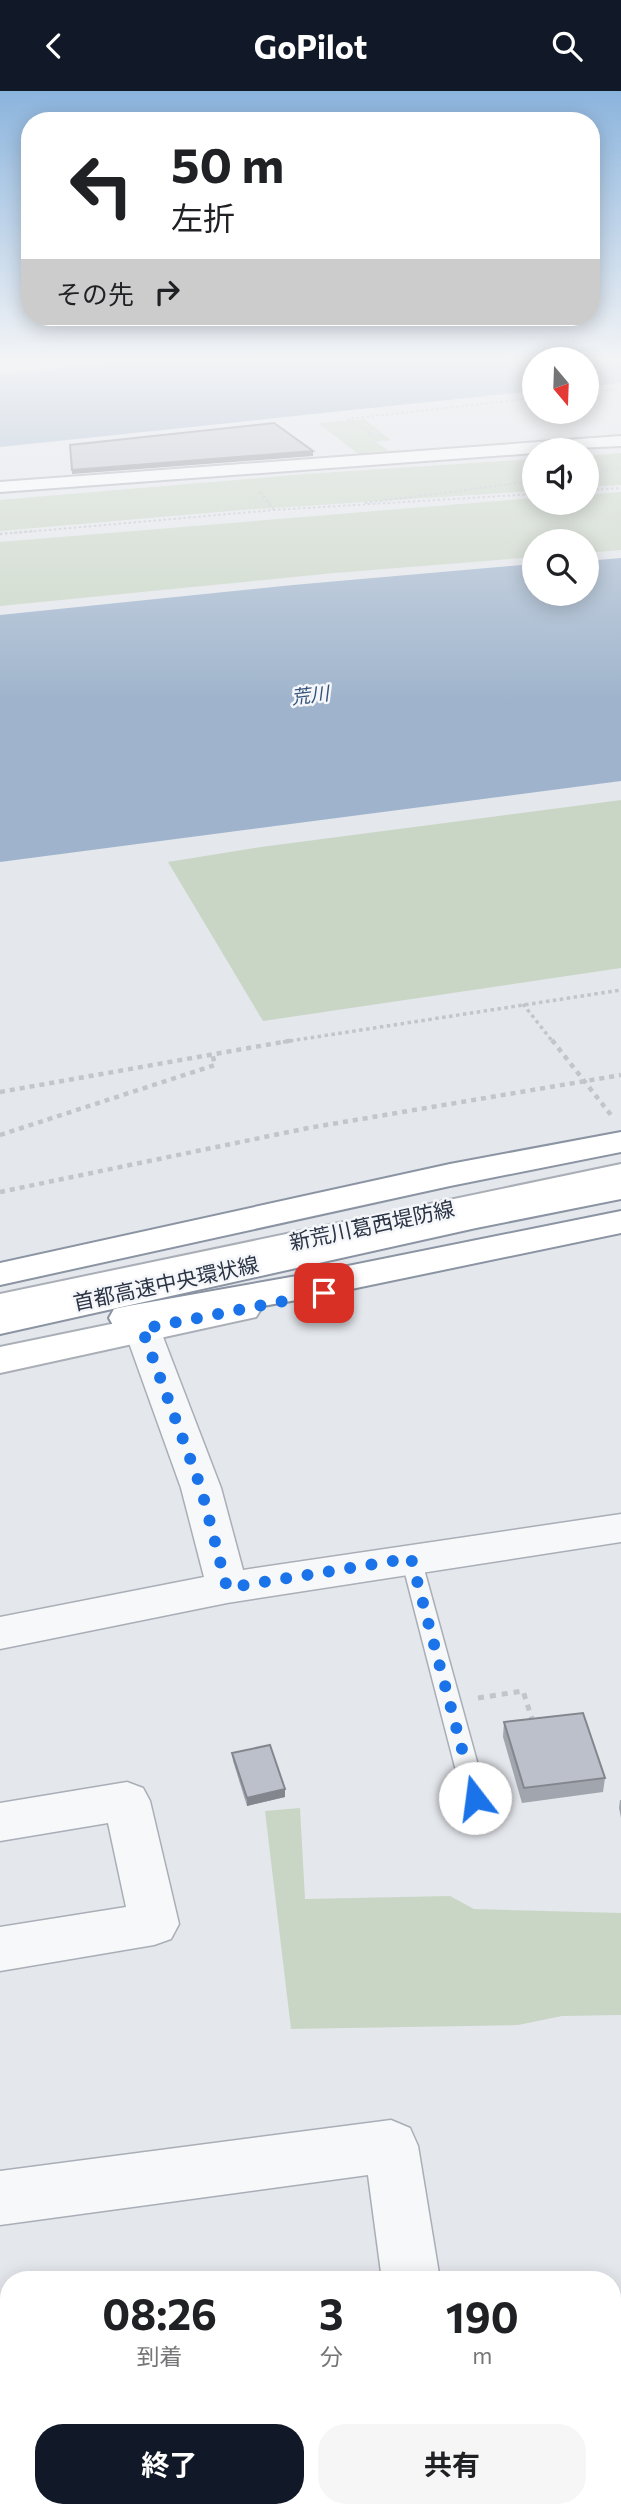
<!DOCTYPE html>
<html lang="ja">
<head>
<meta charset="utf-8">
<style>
  :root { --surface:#fff; --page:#f6f6f6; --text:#202124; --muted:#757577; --accent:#111827 }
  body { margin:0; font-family:Commissioner,"Noto Sans JP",sans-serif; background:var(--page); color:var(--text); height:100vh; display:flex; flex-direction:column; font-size:26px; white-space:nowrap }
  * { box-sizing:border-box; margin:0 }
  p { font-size:23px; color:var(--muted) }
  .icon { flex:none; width:38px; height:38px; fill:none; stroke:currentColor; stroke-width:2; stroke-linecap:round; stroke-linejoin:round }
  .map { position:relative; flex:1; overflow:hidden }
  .details { position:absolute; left:0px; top:2180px; width:621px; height:247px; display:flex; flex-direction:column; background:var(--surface); border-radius:28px 28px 0 0; box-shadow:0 4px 18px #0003 }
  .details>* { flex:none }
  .hud { position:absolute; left:21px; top:21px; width:579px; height:214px; border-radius:28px; box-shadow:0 4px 18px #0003; background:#fff; color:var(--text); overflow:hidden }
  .needle { width:46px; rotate:161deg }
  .buttons { position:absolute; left:522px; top:256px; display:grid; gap:14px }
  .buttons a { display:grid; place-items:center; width:77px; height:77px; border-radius:50%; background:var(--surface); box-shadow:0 4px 18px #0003; font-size:35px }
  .pin { position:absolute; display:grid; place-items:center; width:60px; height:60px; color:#fff; margin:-30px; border-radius:14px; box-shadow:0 4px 10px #0006 }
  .me { position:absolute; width:77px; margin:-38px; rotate:345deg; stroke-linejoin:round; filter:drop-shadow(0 0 5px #0008) }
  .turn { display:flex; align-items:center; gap:24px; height:147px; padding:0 35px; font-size:32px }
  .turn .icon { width:91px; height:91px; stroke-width:2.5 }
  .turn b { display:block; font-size:49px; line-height:60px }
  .then { display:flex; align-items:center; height:66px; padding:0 35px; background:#0003; gap:14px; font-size:26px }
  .eta { display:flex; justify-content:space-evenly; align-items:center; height:119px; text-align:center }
  .eta b { font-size:42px; font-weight:700; line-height:49px }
  .button { display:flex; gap:14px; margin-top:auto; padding:14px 35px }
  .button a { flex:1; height:80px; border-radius:28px; background:var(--accent); color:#fff; font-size:28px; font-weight:700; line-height:80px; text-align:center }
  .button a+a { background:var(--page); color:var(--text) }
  header { display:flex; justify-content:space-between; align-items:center; height:91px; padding:0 35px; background:var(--accent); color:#fff; font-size:32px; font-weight:700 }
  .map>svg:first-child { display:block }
  .green { fill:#c9d6c5 }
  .water { fill:#9fb4cc }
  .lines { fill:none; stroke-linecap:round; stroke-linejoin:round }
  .service-casing { stroke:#a9aeb7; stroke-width:3 }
  .minor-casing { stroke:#a9aeb7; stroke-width:3 }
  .secondary-casing { stroke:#a9aeb7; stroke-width:4 }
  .motorway-casing { stroke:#8b94a3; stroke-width:4 }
  .path-far4 { stroke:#c2c5cb; stroke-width:2; stroke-dasharray:2.5 2.5; stroke-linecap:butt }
  .path-far3 { stroke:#c2c5cb; stroke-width:2.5; stroke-dasharray:2.5 2.5; stroke-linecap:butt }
  .path-far2 { stroke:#c2c5cb; stroke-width:3.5; stroke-dasharray:3.5 3.5; stroke-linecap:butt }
  .path-far1 { stroke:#c2c5cb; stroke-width:4.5; stroke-dasharray:5 5; stroke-linecap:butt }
  .path { stroke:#c2c5cb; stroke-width:5; stroke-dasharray:6 6; stroke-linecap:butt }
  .service { fill:#f7f8fa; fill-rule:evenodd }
  .minor { fill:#f7f8fa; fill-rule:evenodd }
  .secondary { fill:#fff; fill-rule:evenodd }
  .motorway { fill:#fff; fill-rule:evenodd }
  .wall { fill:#a1a5ae }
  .shaded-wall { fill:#83868d }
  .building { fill:#bbc0ca; stroke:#83868d; stroke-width:2 }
  .route { stroke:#1a73e8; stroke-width:12; stroke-dasharray:0 21.6 }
  .labels { text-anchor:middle; stroke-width:5; stroke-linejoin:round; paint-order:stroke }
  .far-water-label { font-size:19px; font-style:italic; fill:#34527a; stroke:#f4f6f9 }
  .street-label { font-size:21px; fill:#2b3445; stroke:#f4f6f9 }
</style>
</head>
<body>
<header><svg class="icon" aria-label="back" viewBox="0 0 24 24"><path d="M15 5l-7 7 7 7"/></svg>GoPilot<svg class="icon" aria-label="search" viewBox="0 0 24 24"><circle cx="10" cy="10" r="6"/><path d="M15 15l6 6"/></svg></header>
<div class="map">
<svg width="621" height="2427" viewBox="0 0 621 2427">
  <rect width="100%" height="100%" fill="#e4e7ec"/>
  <g class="green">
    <path d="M 364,328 L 391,349 L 376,351 L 389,360 L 358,363 L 318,332 Z"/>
    <path d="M 621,362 L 621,394 L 586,396 L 586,365 Z"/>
    <path d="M 534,368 L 534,400 L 242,419 L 0,440 L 0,409 L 306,383 Z"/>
    <path d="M 621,401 L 621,459 L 586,462 L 586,450 L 534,450 L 534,466 L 334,482 L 0,515 L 0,451 L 534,407 L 534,411 L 586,411 L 586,404 Z"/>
    <path d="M 621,709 L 621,877 L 263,930 L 168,771 L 261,756 Z"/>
    <path d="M 300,1717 L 305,1808 L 450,1805 L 474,1818 L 621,1822 L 621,1924 L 562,1925 L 518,1934 L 291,1938 L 265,1720 Z"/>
  </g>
  <g class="water">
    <path d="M 159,269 L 534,269 L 534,300 L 0,356 L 0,284 Z"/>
    <path d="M 586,269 L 621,269 L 621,292 L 586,296 Z"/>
    <path d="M 621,467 L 621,690 L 0,771 L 0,524 L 293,494 L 534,473 L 534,502 L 586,502 L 586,470 Z"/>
  </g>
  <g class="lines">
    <defs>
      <g id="service">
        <path d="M 411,1460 L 418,1462 L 421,1467 L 487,1707 L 483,1714 L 475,1716 L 467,1714 L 463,1707 L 401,1467 L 404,1462 Z"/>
        <path d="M 612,2403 L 621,2407 L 621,2427 L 596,2427 L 594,2418 L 612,2418 Z"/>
      </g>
      <g id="minor">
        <path d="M 142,1227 L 155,1230 L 160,1238 L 221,1397 L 243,1479 L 621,1423 L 621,1451 L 227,1512 L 0,1558 L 0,1526 L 204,1486 L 181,1397 L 124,1238 L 129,1230 Z"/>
        <path d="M 127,1691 L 143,1697 L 150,1710 L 179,1833 L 171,1848 L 154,1854 L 0,1880 L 0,1836 L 126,1816 L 108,1732 L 0,1750 L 0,1712 Z"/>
        <path d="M 391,2029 L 410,2037 L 418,2055 L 440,2189 L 382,2189 L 368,2084 L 0,2134 L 0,2080 Z"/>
        <path d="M 9,2360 L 9,2418 L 18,2418 L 0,2426 L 0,2364 Z"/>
      </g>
      <g id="secondary">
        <path d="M 621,345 L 621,355 L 534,359 L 534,362 L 0,401 L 0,391 Z"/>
        <path d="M 621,1073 L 621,1095 L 0,1227 L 0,1203 Z"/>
        <path d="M 242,1206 L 256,1210 L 261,1218 L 256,1226 L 0,1282 L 0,1256 Z"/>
      </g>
      <g id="motorway">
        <path d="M 621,1041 L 621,1061 L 450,1095 L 0,1194 L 0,1172 L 450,1073 Z"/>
        <path d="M 621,1086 L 621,1108 L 476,1137 L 0,1243 L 0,1219 L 476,1115 Z"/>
        <path d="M 621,1120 L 621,1142 L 308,1207 L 128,1239 L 114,1236 L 109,1227 L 114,1218 L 128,1215 L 308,1183 Z"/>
      </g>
    </defs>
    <use href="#service" class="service-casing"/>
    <use href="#minor" class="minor-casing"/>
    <use href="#secondary" class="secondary-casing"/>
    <use href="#motorway" class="motorway-casing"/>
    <g class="path-far4">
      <path d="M 6,269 L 19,280"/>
      <path d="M 0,274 L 49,269"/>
      <path d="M 0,283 L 139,269"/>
      <path d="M 586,301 L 621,298"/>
      <path d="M 369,344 L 372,343 L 348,328 L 534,307"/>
      <path d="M 586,382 L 621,377"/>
      <path d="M 586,399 L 621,397"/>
      <path d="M 260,401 L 274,419"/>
      <path d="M 365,412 L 534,390"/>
      <path d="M 14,442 L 274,419 L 534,403"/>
    </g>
    <path class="path-far3" d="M 0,443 L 34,440"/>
    <g class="path-far2">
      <path d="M 523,913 L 553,951"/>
      <path d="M 283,951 L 621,899"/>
    </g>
    <g class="path-far1">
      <path d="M 552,949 L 611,1024"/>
      <path d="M 0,1001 L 294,949"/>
      <path d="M 0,1044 L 215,974 L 212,962"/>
      <path d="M 0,1101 L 308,1037 L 621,984"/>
    </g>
    <path class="path" d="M 478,1607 L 523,1600 L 532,1628"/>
    <use href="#service" class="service"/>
    <use href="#minor" class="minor"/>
    <use href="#secondary" class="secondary"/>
    <use href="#motorway" class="motorway"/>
  </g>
  <g class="wall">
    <path d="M 504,1631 L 605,1687 L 603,1701 L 522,1712 L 503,1646 Z"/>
    <path d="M 232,1662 L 285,1698 L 285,1706 L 247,1715 L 233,1670 Z"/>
    <path d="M 620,1709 L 621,1709 L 621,1727 L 619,1717 Z"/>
  </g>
  <g class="shaded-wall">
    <path d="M 313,360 L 313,365 L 72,383 L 72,379 Z"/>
    <path d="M 285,1698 L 285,1706 L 247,1715 L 247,1707 Z"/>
  </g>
  <g class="building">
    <path d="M 274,332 L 313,360 L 72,379 L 70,354 Z"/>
    <path d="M 583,1622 L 605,1687 L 524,1697 L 504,1631 Z"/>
    <path d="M 270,1654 L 285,1698 L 247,1707 L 232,1662 Z"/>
  </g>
  <linearGradient id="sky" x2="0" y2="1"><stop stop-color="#8bb4dd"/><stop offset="0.44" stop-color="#f3f4f6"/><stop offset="1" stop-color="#f3f4f6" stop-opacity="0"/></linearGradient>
  <rect width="621" height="609" fill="url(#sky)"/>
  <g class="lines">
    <path class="route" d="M 324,1202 L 142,1238 L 201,1397 L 227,1497 L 411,1467 L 475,1707"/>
  </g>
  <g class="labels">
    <g class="far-water-label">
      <text transform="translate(310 604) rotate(-7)" y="7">荒川</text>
    </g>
    <g class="street-label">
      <text transform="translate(372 1135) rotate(-12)" y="7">新荒川葛西堤防線</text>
      <text transform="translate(166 1193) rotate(-12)" y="7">首都高速中央環状線</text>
    </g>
  </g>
</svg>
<div class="buttons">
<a><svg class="needle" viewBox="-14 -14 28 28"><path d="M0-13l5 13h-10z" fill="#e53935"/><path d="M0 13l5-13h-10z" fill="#757577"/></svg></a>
<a><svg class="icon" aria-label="sound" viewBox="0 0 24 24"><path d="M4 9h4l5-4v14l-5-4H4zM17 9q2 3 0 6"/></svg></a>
<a><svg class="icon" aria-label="search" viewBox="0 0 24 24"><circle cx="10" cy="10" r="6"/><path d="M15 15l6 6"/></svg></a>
</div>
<div class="pin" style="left:324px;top:1202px;background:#d93025"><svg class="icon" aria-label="arrive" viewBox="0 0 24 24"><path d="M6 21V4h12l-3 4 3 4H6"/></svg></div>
<svg class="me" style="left:475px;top:1707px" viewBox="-20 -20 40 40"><circle r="19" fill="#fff"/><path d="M0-13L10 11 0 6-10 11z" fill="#1a73e8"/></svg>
<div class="hud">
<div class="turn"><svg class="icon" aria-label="left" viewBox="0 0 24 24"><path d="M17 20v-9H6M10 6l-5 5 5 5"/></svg><div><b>50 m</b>左折</div></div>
<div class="then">その先<svg class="icon" aria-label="right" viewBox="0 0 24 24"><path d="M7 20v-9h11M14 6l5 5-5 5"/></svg></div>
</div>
<section class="details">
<div class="eta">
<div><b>08:26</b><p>到着</p></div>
<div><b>3</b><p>分</p></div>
<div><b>190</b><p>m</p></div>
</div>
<div class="button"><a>終了</a><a>共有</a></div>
</section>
</div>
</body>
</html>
